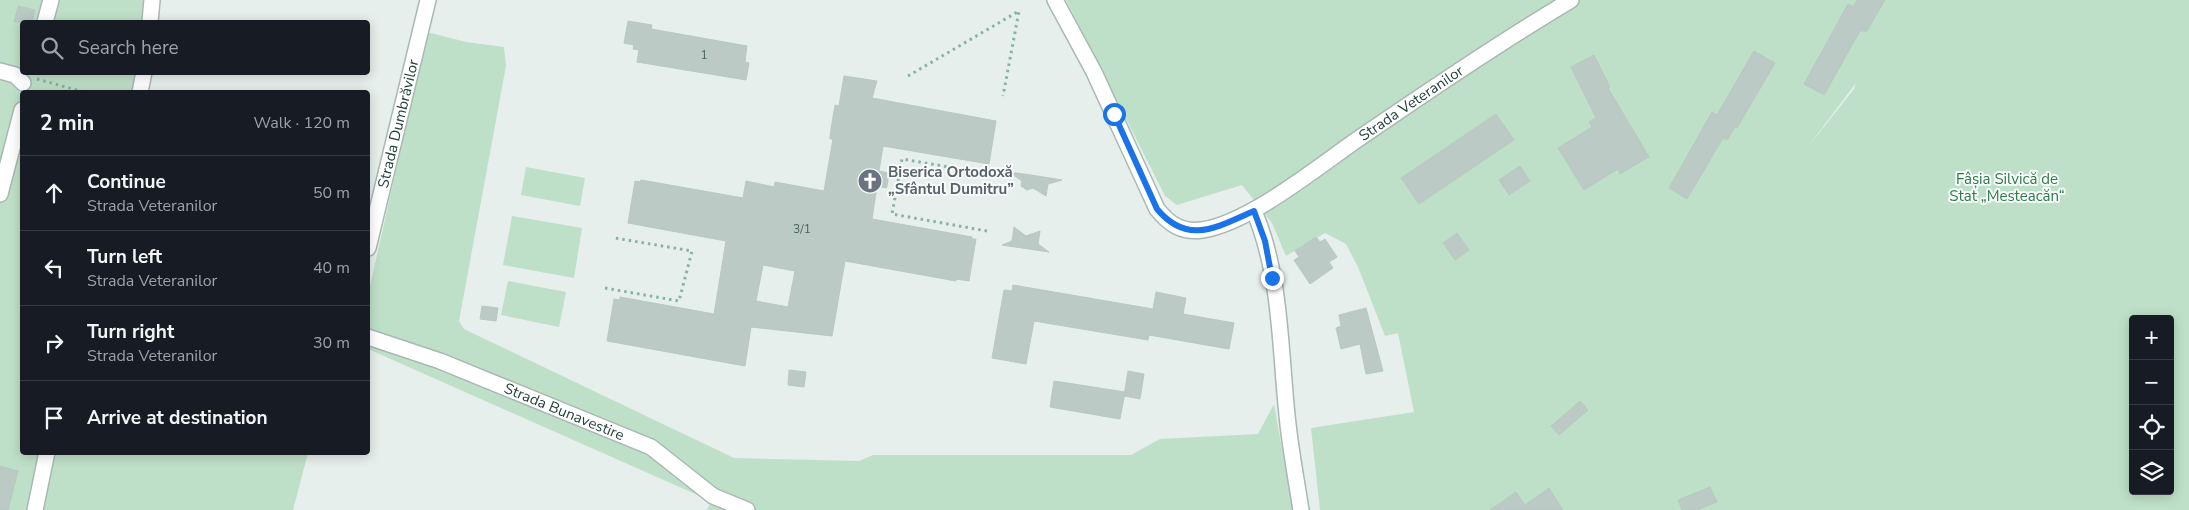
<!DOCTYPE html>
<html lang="en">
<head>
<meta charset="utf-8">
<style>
  body { margin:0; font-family:"Nunito Sans",sans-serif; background:#20242c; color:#f1f3f6 }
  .controls { position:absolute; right:15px; bottom:15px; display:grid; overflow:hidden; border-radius:5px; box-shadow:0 2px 12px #0003 }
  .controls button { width:45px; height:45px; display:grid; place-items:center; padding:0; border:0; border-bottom:1px solid #363941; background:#171b24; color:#f1f3f6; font:25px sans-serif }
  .stop { position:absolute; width:15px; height:15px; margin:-11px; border:4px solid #1a73e8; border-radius:50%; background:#fff }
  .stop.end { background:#1a73e8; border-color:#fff; box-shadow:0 1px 5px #0008 }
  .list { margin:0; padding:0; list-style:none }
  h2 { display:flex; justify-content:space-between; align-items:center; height:65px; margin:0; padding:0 20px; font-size:21px }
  h2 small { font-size:16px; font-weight:400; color:#9ea1a6 }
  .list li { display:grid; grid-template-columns:32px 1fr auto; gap:15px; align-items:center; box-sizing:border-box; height:75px; padding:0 20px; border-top:1px solid #363941 }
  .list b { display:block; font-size:19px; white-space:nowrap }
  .list p { margin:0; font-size:16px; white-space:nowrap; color:#9ea1a6 }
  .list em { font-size:16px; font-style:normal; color:#9ea1a6 }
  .icon { flex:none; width:28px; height:28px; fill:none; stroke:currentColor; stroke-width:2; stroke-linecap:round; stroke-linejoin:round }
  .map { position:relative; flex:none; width:2189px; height:510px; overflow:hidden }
  .search { position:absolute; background:#171b24; box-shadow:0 2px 12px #0003; left:20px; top:20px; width:350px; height:55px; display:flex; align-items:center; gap:12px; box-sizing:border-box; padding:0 18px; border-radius:5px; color:#9ea1a6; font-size:19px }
  .panel { position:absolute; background:#171b24; box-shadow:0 2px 12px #0003; left:20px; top:90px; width:350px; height:365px; border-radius:5px }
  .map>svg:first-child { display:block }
  .green { fill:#bfe0c8; fill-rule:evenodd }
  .building { fill:#bbcac4; stroke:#b8c9c2; fill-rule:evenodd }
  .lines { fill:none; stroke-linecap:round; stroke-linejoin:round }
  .minor-casing { stroke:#a8b8b2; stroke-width:18 }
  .path { stroke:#86b3a5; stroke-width:3; stroke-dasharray:2.5 4; stroke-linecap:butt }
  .minor { stroke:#fff; stroke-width:15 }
  .route { stroke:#1a73e8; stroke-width:6 }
  .labels { text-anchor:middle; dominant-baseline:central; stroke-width:4; stroke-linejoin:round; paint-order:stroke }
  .number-label { font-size:12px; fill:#4a645c }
  .street-label { font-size:15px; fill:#24423a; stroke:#f7fbf9 }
  .worship-label { font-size:15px; font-weight:bold; fill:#5b616d; stroke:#f7fbf9; text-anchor:start }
  .park-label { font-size:15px; fill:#2d7a4b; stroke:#f7fbf9 }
</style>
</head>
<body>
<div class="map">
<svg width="2189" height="510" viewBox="0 0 2189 510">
  <rect width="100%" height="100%" fill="#e6efeb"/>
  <g class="green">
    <path d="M0,0h146l-3,22h-121v50l115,1 -4,19h-111v360l286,1 -15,57h-293z"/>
    <path d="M1066,0h1123v510h-869l-9,-82 103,-16 -16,-79 -13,3 -27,-69 -12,-23 -21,-11 -39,23 -14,-33 -30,-38 -65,20 -12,-9zM1856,83l-2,6 -47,59zM2133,319h37v172h-37z"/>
    <path d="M427,32l39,10 38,5 2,19 -47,255 5,8 270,129 125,3 14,-6h258l29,-16 98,-5 16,-30 19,106h-586l4,-9 -343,-152v-54z"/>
    <path d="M526,167l59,11 -5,28 -59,-11z"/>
    <path d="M512,216l70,12 -8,50 -71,-13z"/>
    <path d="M508,281l58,11 -7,35 -58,-12z"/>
  </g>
  <g class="building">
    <path d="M1857,0h28l-18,31h-7l-36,64 -20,-11 44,-80 5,3z"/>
    <path d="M18,6l17,4 -3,12h-18z"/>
    <path d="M628,21l24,4 -1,4 96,17 -2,16 4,1 -3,17 -109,-18 2,-12 -6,-1 1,-4 -10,-2z"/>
    <path d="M1754,51l21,12 -38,65 -2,-1 -8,13 -4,-2 -36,61 -18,-11 43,-76 5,3z"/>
    <path d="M1594,55l16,32 -2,1 41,69 -29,17 -2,-5 -34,21 -26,-42 34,-21 -3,-5 7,-4 -25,-51z"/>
    <path d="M844,76l33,5 -5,17 124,23 -7,43 -106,-18 -4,25 10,2 -2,13 -1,2 -9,-2 -5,33 100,18v2h4l-7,42 -13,-2v2l-111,-20 -13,75 -81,-9 -6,39 -138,-25 7,-42 6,1v-3l94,17 12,-73 -98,-18 7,-42 5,1 1,-2 102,18 3,-17 28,6 1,-5 49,9 9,-52h-3l1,-10 4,-24 4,1zM763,265l32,6 -7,36 -32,-6z"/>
    <path d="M1496,114l18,26 -95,64 -18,-26z"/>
    <path d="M1520,166l10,15 -21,14 -10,-15z"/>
    <path d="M1009,172l22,3 31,5 -14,4 -2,12 -13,-8 -6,2 -6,-4 1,-5z"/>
    <path d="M1014,227l12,9 14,-5 -2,13 11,8 -47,-7 10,-4z"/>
    <path d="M1457,233l12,17 -14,10 -12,-17z"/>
    <path d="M1316,237l4,5 5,-3 12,18 -8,5 4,6 -23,16 -16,-24 5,-3 -4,-6z"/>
    <path d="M1013,285l140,24 3,-17 30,6 -3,16 51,9 -5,26 -80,-14 -1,5 -114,-19 -8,43 -34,-6 12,-68 8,1z"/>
    <path d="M482,306l16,2 -2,13 -16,-2z"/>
    <path d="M1366,308l17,63 -17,3 -6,-30 -19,5 -5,-21 5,-2 -2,-11z"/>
    <path d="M789,370l17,2 -2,15 -16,-2z"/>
    <path d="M1128,371l16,3 -4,25 -16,-3z"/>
    <path d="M1054,381l71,11 -5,27 -70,-12z"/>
    <path d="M1580,401l8,9 -29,25 -8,-9z"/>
    <path d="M0,466l18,5 -10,39h-8z"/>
    <path d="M1710,487l7,15 -20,8h-15l-4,-10z"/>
    <path d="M1549,488l14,22h-73l26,-18 9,13z"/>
  </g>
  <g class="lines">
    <defs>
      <g id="minor">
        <path id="s1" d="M1055,0l39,72 63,137c12,15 25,24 45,21 48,-7 118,-65 159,-93 69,-47 138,-94 210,-137"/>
        <path d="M45,22l6,-22"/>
        <path d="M150,22l2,-22"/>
        <path d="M0,71l15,4 8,8"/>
        <path d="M140,92l4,-20"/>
        <path d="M0,194l22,-84"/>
        <path d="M1254,211c27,63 26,137 33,204 3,32 9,63 14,95"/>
        <path id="s2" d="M368,248l60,-248"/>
        <path id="s3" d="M368,337l72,24 211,86 62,49 34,14"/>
        <path d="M35,510l12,-58"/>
      </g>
    </defs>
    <use href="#minor" class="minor-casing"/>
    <g class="path">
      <path d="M908,76l111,-65 -16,85"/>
      <path d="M37,79l47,13"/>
      <path d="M987,231l-95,-17 10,-55 94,16"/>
      <path d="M605,288l74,13 13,-50 -77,-13"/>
    </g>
    <use href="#minor" class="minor"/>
  </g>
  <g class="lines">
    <path class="route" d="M1114,114l43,95c31,37 60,18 97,2l11,30 7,37"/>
  </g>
  <defs>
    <symbol id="church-disc" viewBox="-11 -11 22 22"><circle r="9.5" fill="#6b7280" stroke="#f7fbf9"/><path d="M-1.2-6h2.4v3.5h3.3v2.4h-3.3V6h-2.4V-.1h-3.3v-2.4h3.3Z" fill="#fff"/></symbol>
  </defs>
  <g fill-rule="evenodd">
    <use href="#church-disc" x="856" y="167" width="28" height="28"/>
  </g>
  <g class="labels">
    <g class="number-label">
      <text x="704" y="55">1</text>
      <text x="802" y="229">3/1</text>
    </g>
    <g class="street-label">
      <text stroke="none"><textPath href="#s1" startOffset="531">Strada Veteranilor</textPath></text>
      <text stroke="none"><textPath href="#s2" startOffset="128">Strada Dumbrăvilor</textPath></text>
      <text stroke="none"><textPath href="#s3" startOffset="210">Strada Bunavestire</textPath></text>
    </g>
    <g class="worship-label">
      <text x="888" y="172">Biserica Ortodoxă<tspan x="888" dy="17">„Sfântul Dumitru”</tspan></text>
    </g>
    <g class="park-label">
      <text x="2007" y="179">Fâșia Silvică de<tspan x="2007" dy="17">Stat „Mesteacăn“</tspan></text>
    </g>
  </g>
</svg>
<div class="controls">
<button>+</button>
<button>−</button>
<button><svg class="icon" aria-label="locate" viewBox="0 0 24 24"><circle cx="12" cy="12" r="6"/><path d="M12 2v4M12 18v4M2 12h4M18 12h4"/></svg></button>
<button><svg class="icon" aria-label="layers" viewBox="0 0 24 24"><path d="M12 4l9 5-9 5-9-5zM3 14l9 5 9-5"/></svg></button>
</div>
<div class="stop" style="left:1114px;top:114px"></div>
<div class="stop end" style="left:1272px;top:278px"></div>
<div class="search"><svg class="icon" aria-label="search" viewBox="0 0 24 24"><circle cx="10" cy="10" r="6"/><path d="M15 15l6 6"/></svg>Search here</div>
<section class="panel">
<h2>2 min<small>Walk · 120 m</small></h2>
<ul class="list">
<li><svg class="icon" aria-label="ahead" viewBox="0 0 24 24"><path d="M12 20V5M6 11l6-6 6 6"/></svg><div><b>Continue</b><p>Strada Veteranilor</p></div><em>50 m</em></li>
<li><svg class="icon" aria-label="left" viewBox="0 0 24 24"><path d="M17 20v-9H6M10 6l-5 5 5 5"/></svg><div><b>Turn left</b><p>Strada Veteranilor</p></div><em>40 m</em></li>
<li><svg class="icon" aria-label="right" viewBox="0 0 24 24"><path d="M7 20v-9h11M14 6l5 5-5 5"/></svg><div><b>Turn right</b><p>Strada Veteranilor</p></div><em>30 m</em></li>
<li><svg class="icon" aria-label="arrive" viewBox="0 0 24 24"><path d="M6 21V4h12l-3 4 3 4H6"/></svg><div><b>Arrive at destination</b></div></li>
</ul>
</section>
</div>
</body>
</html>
